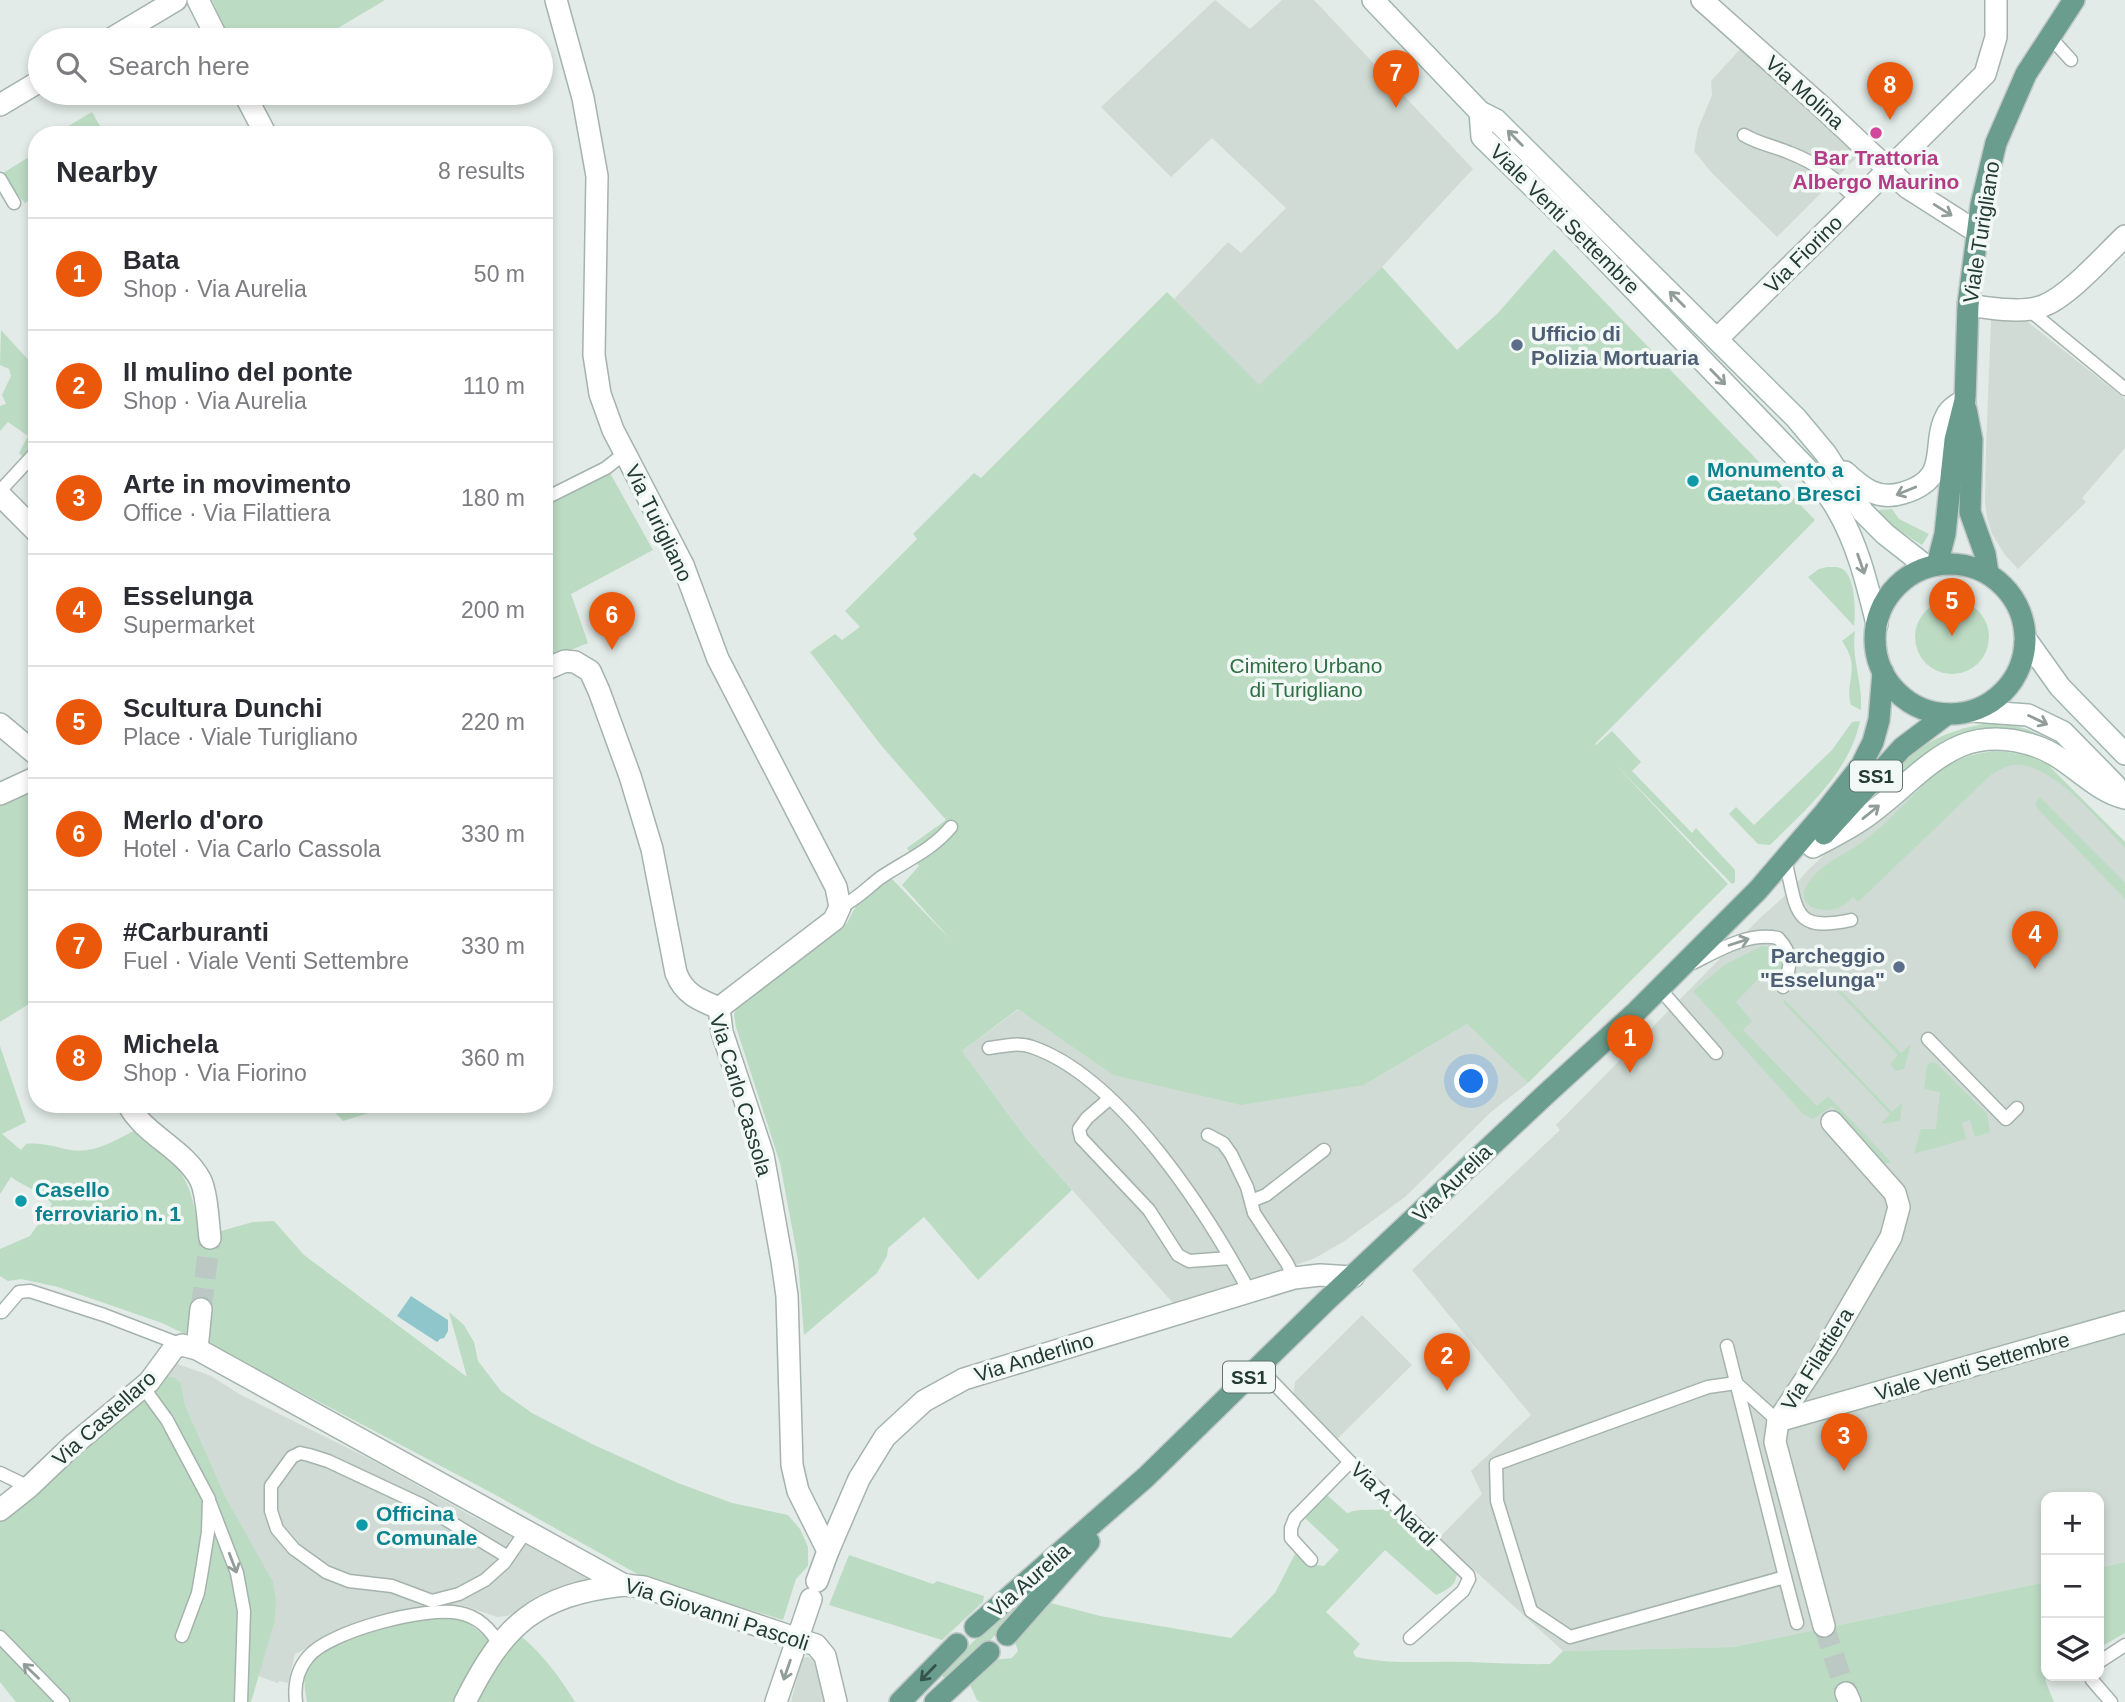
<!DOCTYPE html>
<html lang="en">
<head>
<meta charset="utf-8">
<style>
  body { margin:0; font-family:Arial,sans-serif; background:#f2f2f3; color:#2b2b33 }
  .controls { position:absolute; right:21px; bottom:21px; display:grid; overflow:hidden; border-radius:14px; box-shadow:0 4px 10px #0003 }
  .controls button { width:63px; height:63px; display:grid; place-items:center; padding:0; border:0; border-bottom:2px solid #e1e1e2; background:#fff; color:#2b2b33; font:35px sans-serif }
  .you { position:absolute; left:1472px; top:1082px; width:24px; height:24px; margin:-18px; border:5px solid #fff; border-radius:50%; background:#1a73e8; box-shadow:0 0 0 10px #1a73e833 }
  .badge { display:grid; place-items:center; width:46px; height:46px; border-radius:50%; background:#ea580c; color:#fff; font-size:23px; font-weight:700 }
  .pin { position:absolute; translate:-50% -58px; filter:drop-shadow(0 2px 4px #0008) }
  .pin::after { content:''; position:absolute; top:37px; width:24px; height:21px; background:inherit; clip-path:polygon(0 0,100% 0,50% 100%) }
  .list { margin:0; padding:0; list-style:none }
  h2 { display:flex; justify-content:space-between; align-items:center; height:91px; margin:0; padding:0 28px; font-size:30px }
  h2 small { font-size:23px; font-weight:400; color:#7c7c81 }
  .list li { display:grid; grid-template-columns:46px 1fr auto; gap:21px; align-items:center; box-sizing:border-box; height:112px; padding:0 28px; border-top:2px solid #e1e1e2 }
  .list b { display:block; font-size:26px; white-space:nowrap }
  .list p { margin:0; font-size:23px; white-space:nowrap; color:#7c7c81 }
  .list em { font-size:23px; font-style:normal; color:#7c7c81 }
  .icon { flex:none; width:38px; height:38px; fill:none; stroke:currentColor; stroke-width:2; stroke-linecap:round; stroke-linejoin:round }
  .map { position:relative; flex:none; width:2125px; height:1702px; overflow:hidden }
  .search { position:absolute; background:#fff; box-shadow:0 4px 10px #0003; left:28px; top:28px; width:525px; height:77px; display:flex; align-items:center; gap:18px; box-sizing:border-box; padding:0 24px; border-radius:38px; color:#7c7c81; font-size:26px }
  .panel { position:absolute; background:#fff; box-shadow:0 4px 10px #0003; left:28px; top:126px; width:525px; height:987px; border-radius:28px }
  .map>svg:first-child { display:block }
  .built { fill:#d0dbd5 }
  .green { fill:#bcdbc3 }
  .water { fill:#8ec6cc }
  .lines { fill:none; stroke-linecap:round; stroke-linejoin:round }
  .street-tunnel { stroke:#bcc8c3; stroke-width:21; stroke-dasharray:21 10; stroke-linecap:butt }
  .lane-casing { stroke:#a5b3ad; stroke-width:15 }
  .street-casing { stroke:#a5b3ad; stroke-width:24 }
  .secondary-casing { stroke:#a1b6ae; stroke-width:24 }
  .primary-casing { stroke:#c1c8c6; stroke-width:24 }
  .lane { stroke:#fff; stroke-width:12 }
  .street { stroke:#fff; stroke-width:21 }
  .secondary { stroke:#fff; stroke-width:21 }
  .primary { stroke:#6a9d8d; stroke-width:21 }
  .oneway { stroke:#919d99 }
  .oneway2 { stroke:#35544a }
  .hotel-dot { fill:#d1479c; stroke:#f2f8f5; stroke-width:2.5 }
  .service-dot { fill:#5c6f8a; stroke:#f2f8f5; stroke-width:2.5 }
  .culture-dot { fill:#0f9aa8; stroke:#f2f8f5; stroke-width:2.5 }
  .labels { text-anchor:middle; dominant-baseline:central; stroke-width:7; stroke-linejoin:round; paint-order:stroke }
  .shield { fill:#f2f8f5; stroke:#61746d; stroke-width:2 }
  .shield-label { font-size:19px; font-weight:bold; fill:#233b33 }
  .street-label { font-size:21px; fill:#233b33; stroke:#f2f8f5 }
  .hotel-label { font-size:21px; font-weight:bold; fill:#b23c85; stroke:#f2f8f5 }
  .service-label { font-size:21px; font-weight:bold; fill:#4e5e75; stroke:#f2f8f5; text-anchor:start }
  .culture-label { font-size:21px; font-weight:bold; fill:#0d838f; stroke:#f2f8f5; text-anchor:start }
  .park-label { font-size:21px; fill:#306f45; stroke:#f2f8f5 }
</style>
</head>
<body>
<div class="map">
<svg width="2125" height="1702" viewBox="0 0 2125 1702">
  <rect width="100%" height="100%" fill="#e2ebe7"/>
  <g class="built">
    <path d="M1215,0l35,29 32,-29h32l159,169 -91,98 -123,119 -85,-87 54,-57 13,11 45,-45 -74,-70 -41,39 -70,-70z"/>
    <path d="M1744,45l117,108 -84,84 -66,-65 -17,-21 4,-22 14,-34 -1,-14z"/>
    <path d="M2024,319l101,80v49l-43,50 4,4 -68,67 -13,-14 -13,-21 -5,-17 -2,-15 1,-53 5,-129z"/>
    <path d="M2007,754l41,11 77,77v720l-26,6v-71h-53v85l-313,65 -170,4 -124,-113 43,-44 -11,-23 60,-56 -119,-145 148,-140 -4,-5 204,-207 28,-25 21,-24 24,-22 133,-89z"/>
    <path d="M1019,1009l94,66 251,10 103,-61 61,59 -37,29 -86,85 -62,45 -28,16 -30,11 -112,34 -148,-166 -63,-86z"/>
    <path d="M1362,1315l50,50 -76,75 -43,-43 2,-15z"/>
    <path d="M175,1363l36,13 28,18 135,67 96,54 122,63 -85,38 -10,1 -32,-11 -26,-2 -36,11 -52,11 -56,28 -7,29 -9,-2 -1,2 -20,-7 16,-52 -1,-41 -48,-87 -40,-91 -4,-22 -17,-7z"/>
    <path d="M808,1657l5,2 13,43h-35l11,-44z"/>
  </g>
  <g class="green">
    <path d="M212,0h173l-67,40h-88z"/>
    <path d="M92,112l13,23h-50v-1z"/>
    <path d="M37,152v44l-12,7 -14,-15 -8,-15z"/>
    <path d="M1554,249l261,271 -220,224 1,1 16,-14 29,31 -9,9 60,62 4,-5 39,42v12l-3,2 -119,-122 115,122 -200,199 -61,-59 -103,61 -123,20 -128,-30 -95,-66 -56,42 63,86 47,53 -94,90 -54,-63 -36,31 -1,8 -10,17 -73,62 -6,-75 -18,-97 -44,-136 -2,-13 5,-12 58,-39 50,-40 10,-19 34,-26 60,62 -49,-55 17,-19 -12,-18 39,-28 -66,-76 -70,-92 25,-18 7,6 18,-13 -15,-16 72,-72 -4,-5 61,-61 7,5 186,-186 92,93 123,-118 75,83 41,-37z"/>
    <path d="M1,330l32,35 4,-2v83l-14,11 -4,-4 9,-17 -20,-14 -8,9v-25l6,-2 -4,-9 9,-19 -2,-7 -9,-4z"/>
    <path d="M610,473l43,77 -82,44 17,49 -44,18v-154z"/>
    <path d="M1892,509l7,10 30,15 -7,11 -33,-21 -11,-14z"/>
    <path d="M1827,567c6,0 12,-1 17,3 11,9 12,42 10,56l-46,-49 11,-8z"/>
    <circle cx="1952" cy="637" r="37"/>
    <path d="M1855,631c-4,27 8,52 6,79l-10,-5c-7,-25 11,-36 -9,-64z"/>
    <path d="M1860,721c-11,52 -54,88 -90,124l-12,-1 -29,-30 7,-7 18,18 78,-75 20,-28z"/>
    <path d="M1983,724c24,-1 43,2 64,15l-49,-8 -115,62 -4,-3c32,-39 53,-56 104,-66z"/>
    <path d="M1994,751c20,1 36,4 54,14l77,77v6c-25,-25 -74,-88 -113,-83 -6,1 -14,6 -20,9l-134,128 -5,-5c-3,3 -8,8 -13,10 -18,9 -48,-2 -31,-25 12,-18 34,-27 52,-39 29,-21 53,-50 79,-75 18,-10 34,-14 54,-17z"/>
    <path d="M29,787l8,13v199l-37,23v-222z"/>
    <path d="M2040,797l85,86v16l-89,-92v-5z"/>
    <path d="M1762,946l10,1 6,9 4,-1c5,12 -2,21 -10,30l-10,-10 -26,27 16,19 -9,9 74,76 11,-10 63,66 -11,3 -48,-59 -19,13 -10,-5 -110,-123 33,-27z"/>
    <path d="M1820,969l81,84 10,-9 -7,25 -8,2 -6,-7 8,-9 -80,-84z"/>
    <path d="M1785,1000l107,112 10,-9 -2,18 -19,3 9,-10 -107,-112z"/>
    <path d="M0,1046l26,76 -24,12 19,16 5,-6c16,-2 29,3 44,6 24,4 46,-10 67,-21 45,35 57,54 62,111l17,1 5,-10 32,-9 21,-1 30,34 163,122 -18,-65 15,13 10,17 4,19 23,30 31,22 60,31 86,39 54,20 56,12 12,14 8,18v19l-12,13 -13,41 -142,-44 -149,-83 -239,-126 -91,-44 -104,-36 -37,-8 -13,2 -8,-5v-27l30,-13 22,-32c-10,-13 -28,-17 -41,-27l-11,17z"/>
    <path d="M1932,1062l4,1 51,51 3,18 -15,5 -5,-17 -8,3 4,16 -52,15 7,-25h15l4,-37 -16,-3 3,-24z"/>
    <path d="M327,1104h55l2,4 -41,13z"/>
    <path d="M164,1376l11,2 6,5 4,22 40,91 48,86 3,21 -2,21 -23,78h-235l-16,-20v-178z"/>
    <path d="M1327,1495l20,18c13,-5 26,-2 40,-4l70,64c-1,13 -10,17 -21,22l-51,-45 -59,62 34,32 -7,8 3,5c28,6 52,5 81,5 37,-1 75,3 113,2l13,-13 170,-4 313,-65 2,94 -3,4 9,22h-1073l-4,-2 -8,-17 25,-23 18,-2 6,-7 -3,-9 22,-29 14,-10 49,13 131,22 44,-45 20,-39 16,10 13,2 15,-16 -34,-32 -1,-4z"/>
    <path d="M849,1555l84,29 4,-3 47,15 -1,6 -41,38 -113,-35z"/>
    <path d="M2125,1562v71l-26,15v-80z"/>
    <path d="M1013,1603l5,1v6l-35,38 -33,30 -7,-1v-6z"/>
    <path d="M454,1618l14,5 23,18 -36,61h-148c-2,-13 -5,-25 1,-37 12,-23 83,-41 109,-45 12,-2 25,-1 37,-2z"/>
    <path d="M521,1636c23,20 38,40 54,66h-101l26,-48z"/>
  </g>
  <path class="water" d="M411,1296l37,24v11l-4,7 -4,1 -3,3 -40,-26z"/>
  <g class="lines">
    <g class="street-tunnel">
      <path d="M201,1309l9,-71"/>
      <path d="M1824,1626l22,67"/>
    </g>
    <defs>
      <g id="lane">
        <path d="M2050,37l21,23"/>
        <path d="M1744,135c15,9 30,11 46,18 27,10 47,27 67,47"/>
        <path d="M0,179l14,24"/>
        <path d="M2028,309l97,80"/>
        <path d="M0,491l37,-40"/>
        <path d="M544,499l62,-31 19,-15"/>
        <path d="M1787,868c10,46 9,64 64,52"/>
        <path d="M840,907c15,-6 27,-19 40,-29 25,-17 52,-28 71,-51"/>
        <path d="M1693,963c26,-13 55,-31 85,-25 16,17 13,28 5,49"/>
        <path d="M1659,988l57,65"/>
        <path d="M1928,1039l78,80 11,-11"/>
        <path d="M989,1048c14,-2 29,-6 43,-1 88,30 174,164 217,244"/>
        <path d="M1109,1099l-22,19 -8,11 2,9 68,72 29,45 11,6 41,-3"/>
        <path d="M1208,1135l15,8 8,11 16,33 7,26 33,50 7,15"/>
        <path d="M1251,1201l15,-6 58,-45"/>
        <path d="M2,1312l17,-20 11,-1 74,24 78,30"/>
        <path d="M1727,1346l58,231"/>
        <path d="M1259,1368l91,94 118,113 1,4 -6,12 -53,47"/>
        <path d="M143,1387l24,33 42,79 -1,33 -6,38 -4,23 -16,43"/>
        <path d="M1778,1421l-42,-38 -28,4 -212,77 1,37 34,110 39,26 215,-60 12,46"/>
        <path d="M0,1473l29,14"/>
        <path d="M210,1503l27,70 7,38 -3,91"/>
        <path d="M508,1557l-86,-52 -94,-44 -19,-6 -9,-2 -8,4 -21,29v25l6,18 17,20 32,23 23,9 43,5 40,15 27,-7 26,-14 19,-17 22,-32"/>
        <path d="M1311,1560l-20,-22v-10l4,-10 55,-56"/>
        <path d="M0,1637l63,65"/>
        <path d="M2099,1662l26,-17"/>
        <path d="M2093,1676l-1,4 19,22"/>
        <path d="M296,1702c-2,-16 1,-32 12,-45 21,-26 118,-51 151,-44 18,3 32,16 40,32"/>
      </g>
      <g id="street">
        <path d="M198,0l20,40"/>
        <path d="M556,0l27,98 14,78 -3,179 6,39 13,36 70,135 35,94 118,228 4,20 -6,13 -115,88"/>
        <path d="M1702,0l120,107 86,81 69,44"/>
        <path d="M109,40l67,-40"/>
        <path d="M244,93l22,42"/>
        <path d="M0,105l40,-24"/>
        <path d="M1968,305c22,3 54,9 75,1 26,-10 61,-50 82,-70"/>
        <path d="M1717,339l268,-265 11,-37v-37"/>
        <path d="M0,495l37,37"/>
        <path d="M544,670l21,-9 10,1 15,9 9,20 31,85 22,73 24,124c8,21 23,27 43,35l3,24 41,123 19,106 5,35 5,169 6,26 30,60"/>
        <path d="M0,724l37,31"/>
        <path d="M0,794l37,-17"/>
        <path d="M128,1104c16,31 55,44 72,75 7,13 8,43 10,59"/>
        <path d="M197,1349l4,-40"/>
        <path d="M1778,1421l347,-99"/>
        <path d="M0,1510l29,-23 44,-42 76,-63 25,-34 8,-3 15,4 427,236 20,2 172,58 9,11 11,46"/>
        <path d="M817,1581l11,-30 31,-72 26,-42 39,-36 40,-22 330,-101 26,-3 33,2"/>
        <path d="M1824,1626l-49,-184 3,-21 49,-74 64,-110 8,-30 -4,-14 -63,-71"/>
        <path d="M1846,1693l4,9"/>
        <path d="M465,1702c39,-78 71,-107 159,-117"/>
        <path d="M776,1702l35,-103"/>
      </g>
      <g id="secondary">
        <path d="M1373,0l107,112 16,8 300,298 30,36 37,58 22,22 42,33"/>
        <path d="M1480,112l2,25 87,85 242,251c9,12 19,23 26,36 21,36 30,75 40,115"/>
        <path d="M1845,472c17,16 33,29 58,21 51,-15 26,-49 45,-80 4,-6 10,-9 17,-13"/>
        <path d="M2025,638l35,49 65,67"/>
        <path d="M1972,711l56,4 35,17 52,53"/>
        <path d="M1813,847c17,-9 35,-18 51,-29 59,-41 90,-101 174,-71 33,12 54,43 87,51"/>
      </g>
      <g id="primary">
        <path d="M1966,409l6,31 -2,72 15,42 3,19"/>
        <circle cx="1950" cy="639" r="75"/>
        <path d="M1937,565l8,-31 10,-94 10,-40 3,-95 13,-100 15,-62 30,-69 48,-74"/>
        <path d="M1824,834l78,-86 45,-34"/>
        <path d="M975,1627l171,-150 181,-177 218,-205 91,-83 122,-122 67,-78 36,-46 12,-24 6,-22 4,-48"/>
        <path d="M1007,1635l82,-93"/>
        <path d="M900,1702l57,-58"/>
        <path d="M935,1702l54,-50"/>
      </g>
    </defs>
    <use href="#lane" class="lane-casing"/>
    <use href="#street" class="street-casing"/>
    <use href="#secondary" class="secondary-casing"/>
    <use href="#primary" class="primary-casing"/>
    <use href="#lane" class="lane"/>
    <use href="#street" class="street"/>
    <use href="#secondary" class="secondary"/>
    <use href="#primary" class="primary"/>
  </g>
  <defs><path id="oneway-shaft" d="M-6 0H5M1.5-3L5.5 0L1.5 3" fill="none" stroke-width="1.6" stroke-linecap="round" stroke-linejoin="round" transform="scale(1.75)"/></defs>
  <g class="oneway">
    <use href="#oneway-shaft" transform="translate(1515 138) rotate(-135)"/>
    <use href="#oneway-shaft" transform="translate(1943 210) rotate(32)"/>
    <use href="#oneway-shaft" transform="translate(1677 299) rotate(-135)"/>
    <use href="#oneway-shaft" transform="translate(1718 377) rotate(46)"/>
    <use href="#oneway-shaft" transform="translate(1906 491) rotate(158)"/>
    <use href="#oneway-shaft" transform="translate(1861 564) rotate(71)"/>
    <use href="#oneway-shaft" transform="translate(2038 720) rotate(26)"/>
    <use href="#oneway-shaft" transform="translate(1871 812) rotate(-39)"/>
    <use href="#oneway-shaft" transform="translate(1739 942) rotate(-18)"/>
    <use href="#oneway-shaft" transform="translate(233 1563) rotate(69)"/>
    <use href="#oneway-shaft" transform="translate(787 1670) rotate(109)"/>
    <use href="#oneway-shaft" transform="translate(31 1671) rotate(-136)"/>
  </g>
  <use class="oneway2" href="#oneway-shaft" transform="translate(928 1673) rotate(134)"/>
  <circle class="hotel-dot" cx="1876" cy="133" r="7"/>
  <g class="service-dot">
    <circle cx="1517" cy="345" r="7"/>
    <circle cx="1899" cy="967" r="7"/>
  </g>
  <g class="culture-dot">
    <circle cx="1693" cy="481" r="7"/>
    <circle cx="21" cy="1201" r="7"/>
    <circle cx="362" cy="1525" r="7"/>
  </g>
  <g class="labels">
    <g class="shield">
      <rect x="1850" y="760.5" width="52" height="31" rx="5"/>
      <rect x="1223" y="1361.5" width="52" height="31" rx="5"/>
    </g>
    <g class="shield-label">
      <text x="1876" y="776">SS1</text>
      <text x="1249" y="1377">SS1</text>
    </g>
    <g class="street-label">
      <text transform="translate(1805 92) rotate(42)">Via Molina</text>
      <text transform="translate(1565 219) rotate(45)">Viale Venti Settembre</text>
      <text transform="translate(1981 232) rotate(-81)">Viale Turigliano</text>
      <text transform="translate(1803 254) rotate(-45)">Via Fiorino</text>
      <text transform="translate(659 523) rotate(64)">Via Turigliano</text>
      <text transform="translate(741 1095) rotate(73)">Via Carlo Cassola</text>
      <text transform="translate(1452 1183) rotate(-44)">Via Aurelia</text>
      <text transform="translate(1034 1357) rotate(-17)">Via Anderlino</text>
      <text transform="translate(1817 1359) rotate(-58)">Via Filattiera</text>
      <text transform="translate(1972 1366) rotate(-16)">Viale Venti Settembre</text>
      <text transform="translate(104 1418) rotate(-42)">Via Castellaro</text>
      <text transform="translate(1394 1504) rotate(44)">Via A. Nardi</text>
      <text transform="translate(1029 1580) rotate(-41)">Via Aurelia</text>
      <text transform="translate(717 1614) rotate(18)">Via Giovanni Pascoli</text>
    </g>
    <g class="hotel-label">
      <text x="1876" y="157">Bar Trattoria<tspan x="1876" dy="24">Albergo Maurino</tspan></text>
    </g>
    <g class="service-label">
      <text x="1531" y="333">Ufficio di<tspan x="1531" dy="24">Polizia Mortuaria</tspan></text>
      <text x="1885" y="955" text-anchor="end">Parcheggio<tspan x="1885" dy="24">"Esselunga"</tspan></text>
    </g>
    <g class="culture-label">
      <text x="1707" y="469">Monumento a<tspan x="1707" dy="24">Gaetano Bresci</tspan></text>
      <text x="35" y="1189">Casello<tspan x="35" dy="24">ferroviario n. 1</tspan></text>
      <text x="376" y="1513">Officina<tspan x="376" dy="24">Comunale</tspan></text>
    </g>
    <g class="park-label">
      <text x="1306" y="665">Cimitero Urbano<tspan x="1306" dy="24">di Turigliano</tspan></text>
    </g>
  </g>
</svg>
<div class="controls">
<button>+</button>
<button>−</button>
<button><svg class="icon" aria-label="layers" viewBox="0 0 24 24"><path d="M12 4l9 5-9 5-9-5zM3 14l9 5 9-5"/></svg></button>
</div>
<div class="you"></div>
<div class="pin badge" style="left:1630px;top:1073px">1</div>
<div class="pin badge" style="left:1447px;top:1391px">2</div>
<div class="pin badge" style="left:1844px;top:1471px">3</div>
<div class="pin badge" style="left:2035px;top:969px">4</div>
<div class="pin badge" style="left:1952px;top:636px">5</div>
<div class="pin badge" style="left:612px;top:650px">6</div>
<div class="pin badge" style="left:1396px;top:108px">7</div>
<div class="pin badge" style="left:1890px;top:120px">8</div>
<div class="search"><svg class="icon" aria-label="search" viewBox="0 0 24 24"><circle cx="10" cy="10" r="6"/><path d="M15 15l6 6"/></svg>Search here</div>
<section class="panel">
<h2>Nearby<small>8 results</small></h2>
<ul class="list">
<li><span class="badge">1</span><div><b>Bata</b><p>Shop · Via Aurelia</p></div><em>50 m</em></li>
<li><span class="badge">2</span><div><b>Il mulino del ponte</b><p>Shop · Via Aurelia</p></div><em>110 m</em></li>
<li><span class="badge">3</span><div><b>Arte in movimento</b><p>Office · Via Filattiera</p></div><em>180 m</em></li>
<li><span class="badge">4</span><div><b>Esselunga</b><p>Supermarket</p></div><em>200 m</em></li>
<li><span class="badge">5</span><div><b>Scultura Dunchi</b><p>Place · Viale Turigliano</p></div><em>220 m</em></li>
<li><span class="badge">6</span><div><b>Merlo d'oro</b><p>Hotel · Via Carlo Cassola</p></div><em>330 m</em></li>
<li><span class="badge">7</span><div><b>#Carburanti</b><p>Fuel · Viale Venti Settembre</p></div><em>330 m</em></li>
<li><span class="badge">8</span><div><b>Michela</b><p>Shop · Via Fiorino</p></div><em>360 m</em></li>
</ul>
</section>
</div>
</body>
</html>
